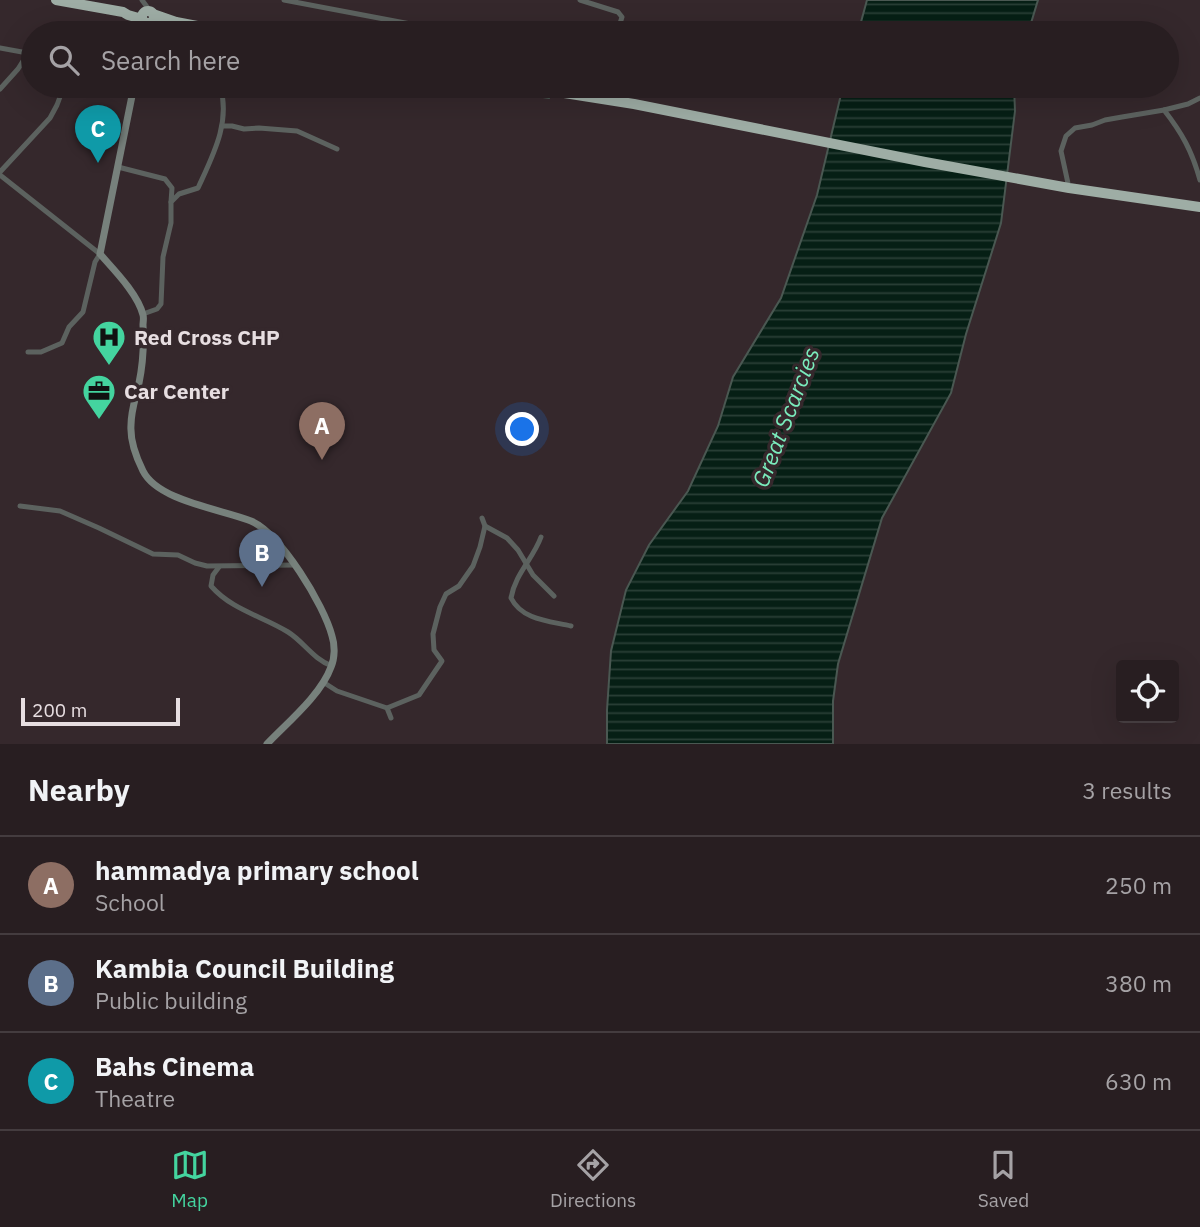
<!DOCTYPE html>
<html lang="en">
<head>
<meta charset="utf-8">
<style>
  body { margin:0; font-family:"IBM Plex Sans",sans-serif; background:#342b2e; color:#f1f3f6 }
  .controls { position:absolute; right:21px; bottom:21px; display:grid; overflow:hidden; border-radius:7px; box-shadow:0 7px 28px #0002 }
  .controls button { width:63px; height:63px; display:grid; place-items:center; padding:0; border:0; border-bottom:2px solid #443c3f; background:#281e21; color:#f1f3f6; font:35px sans-serif }
  .scale { position:absolute; left:21px; bottom:18px; width:159px; box-sizing:border-box; padding-left:7px; border:4px solid #e7dee1; border-top:0; font-size:19px; line-height:24px; white-space:nowrap; color:#e7dee1; -webkit-text-stroke:5px #35282c; paint-order:stroke }
  .you { position:absolute; left:523px; top:430px; width:24px; height:24px; margin:-18px; border:5px solid #fff; border-radius:50%; background:#1a73e8; box-shadow:0 0 0 10px #1a73e833 }
  .badge { display:grid; place-items:center; width:46px; height:46px; border-radius:50%; background:#44d49f; color:#fff; font-size:23px; font-weight:700 }
  .pin { position:absolute; translate:-50% -58px; filter:drop-shadow(0 2px 4px #0008) }
  .pin::after { content:''; position:absolute; top:37px; width:24px; height:21px; background:inherit; clip-path:polygon(0 0,100% 0,50% 100%) }
  .list { margin:0; padding:0; list-style:none }
  h2 { display:flex; justify-content:space-between; align-items:center; height:91px; margin:0; padding:0 28px; font-size:30px }
  h2 small { font-size:23px; font-weight:400; color:#a5a2a5 }
  .list li { display:grid; grid-template-columns:46px 1fr auto; gap:21px; align-items:center; box-sizing:border-box; height:98px; padding:0 28px; border-top:2px solid #443c3f }
  .list b { display:block; font-size:26px; white-space:nowrap }
  .list p { margin:0; font-size:23px; white-space:nowrap; color:#a5a2a5 }
  .list em { font-size:23px; font-style:normal; color:#a5a2a5 }
  .icon { flex:none; width:38px; height:38px; fill:none; stroke:currentColor; stroke-width:2; stroke-linecap:round; stroke-linejoin:round }
  .map { position:relative; flex:none; width:1200px; height:744px; overflow:hidden }
  .search { position:absolute; background:#281e21; box-shadow:0 7px 28px #0002; left:21px; right:21px; top:21px; height:77px; display:flex; align-items:center; gap:18px; box-sizing:border-box; padding:0 24px; border-radius:38px; color:#a5a2a5; font-size:26px }
  .sheet { height:385px; background:#281e21 }
  nav { display:flex; justify-content:space-around; align-items:center; box-sizing:border-box; height:98px; border-top:2px solid #443c3f; background:#281e21; font-size:19px; color:#a5a2a5 }
  nav a { display:grid; justify-items:center; gap:4px }
  nav .on { color:#44d49f }
  .map>svg:first-child { display:block }
  .water { fill:url(#water-rules); stroke:#4a5852; stroke-width:2 }
  .lines { fill:none; stroke-linecap:round; stroke-linejoin:round }
  .stream { stroke:#4a5852; stroke-width:2 }
  .street { stroke:#5c625f; stroke-width:5 }
  .secondary { stroke:#77817c; stroke-width:7 }
  .highway { stroke:#9eada5; stroke-width:10 }
  .labels { text-anchor:middle; dominant-baseline:central; stroke-width:7; stroke-linejoin:round; paint-order:stroke }
  .poi-label { font-size:21px; font-weight:bold; fill:#e7dee1; stroke:#35282c; text-anchor:start }
  .water-label { font-size:23px; font-style:italic; fill:#7aebbc; stroke:#35282c }
</style>
</head>
<body>
<div class="map">
<svg width="1200" height="744" viewBox="0 0 1200 744">
  <defs>
    <pattern id="water-rules" width="6" height="5" patternUnits="userSpaceOnUse" patternTransform="scale(1.75)"><rect width="6" height="5" fill="#061f15"/><path d="M0 2.5h6" fill="none" stroke="#2a3f37"/></pattern>
  </defs>
  <rect width="100%" height="100%" fill="#35282c"/>
  <g class="water">
    <path d="M867,0h171l-10,33h-170z"/>
    <path d="M843,86h171l1,25 -14,112 -35,111 -15,59 -69,125 -44,146 -5,37v43h-226v-34l4,-59 15,-61 23,-45 39,-54 30,-65 15,-49 48,-79 36,-103z"/>
  </g>
  <g class="lines">
    <g class="stream">
      <path d="M151,33l6,-3 23,3"/>
      <path d="M476,86l73,12"/>
    </g>
    <g class="street">
      <path d="M142,0l8,11"/>
      <path d="M284,0l137,26 48,7"/>
      <path d="M580,0l38,12 4,5 -5,16"/>
      <path d="M0,48l33,6"/>
      <path d="M262,86l18,3 16,6 34,-8"/>
      <path d="M0,89l18,-20 10,-16"/>
      <path d="M597,98l3,-12"/>
      <path d="M1164,110c18,23 28,41 36,70"/>
      <path d="M222,126h10l12,3 15,-1 38,3 40,18"/>
      <path d="M118,167l47,12 7,9 -1,14"/>
      <path d="M0,172l50,-54 7,-13 7,-19"/>
      <path d="M0,175l100,79 -5,8 -12,50 -14,15 -7,16 -21,9h-13"/>
      <path d="M1069,188l-8,-37 5,-15 9,-8 17,-3 13,-5 17,-3 42,-7 24,-6 12,-6"/>
      <path d="M143,314l14,-5 4,-5 2,-47 8,-34v-21l8,-8 19,-6c15,-33 33,-66 22,-102"/>
      <path d="M20,506l40,5 39,17 54,26 25,1 17,8 12,3 88,-1"/>
      <path d="M482,518l3,8 22,12 11,12 15,25 21,21"/>
      <path d="M541,537c-8,22 -26,37 -30,61 11,22 38,23 60,28"/>
      <path d="M219,567l-6,8 -2,11c21,24 51,30 77,46 16,10 25,27 44,34"/>
      <path d="M323,682l14,9 50,17 32,-13 23,-34 -8,-11 -1,-16 7,-27 6,-13 13,-8 14,-20 7,-19 5,-21"/>
      <path d="M387,708l4,10"/>
    </g>
    <g class="secondary">
      <path d="M143,33l1,-11"/>
      <path d="M148,33l2,-10"/>
      <path d="M134,86l-34,168c14,16 38,40 43,61 1,3 0,7 0,10 1,19 0,39 -4,58 -3,14 -8,27 -8,42 -1,15 5,32 12,46 15,30 78,38 108,50 30,13 73,84 81,115 3,9 3,22 -1,31 -10,28 -44,56 -64,77"/>
    </g>
    <g class="highway">
      <path d="M56,0l67,12 5,3 14,4"/>
      <circle cx="148" cy="17" r="6"/>
      <path d="M153,14l23,8 58,11"/>
      <path d="M520,86l114,18 291,58 144,26 131,19"/>
    </g>
  </g>
  <defs>
    <symbol id="hospital-pin" viewBox="-11 -11 22 30"><path d="M0 17L-7.5 6A9.5 9.5 0 1 1 7.5 6Z" fill="#44d49f" stroke="#35282c"/><path d="M-5-5h3v3.5h4V-5h3V5h-3V1.5h-4V5h-3Z" fill="#111"/></symbol>
    <symbol id="office-pin" viewBox="-11 -11 22 30"><path d="M0 17L-7.5 6A9.5 9.5 0 1 1 7.5 6Z" fill="#44d49f" stroke="#35282c"/><path d="M-6-3h4V-5.5h4V-3h4V5H-6ZM-1-4.5V-3h2v-1.5ZM-6 0V1H6V0Z" fill="#111"/></symbol>
  </defs>
  <g fill-rule="evenodd">
    <use href="#hospital-pin" x="90" y="318" width="38" height="52"/>
    <use href="#office-pin" x="80" y="372" width="38" height="52"/>
  </g>
  <g class="labels">
    <g class="poi-label">
      <text x="134" y="337">Red Cross CHP</text>
      <text x="124" y="391">Car Center</text>
    </g>
    <g class="water-label">
      <text transform="translate(785 417) rotate(-69)">Great Scarcies</text>
    </g>
  </g>
</svg>
<div class="controls">
<button><svg class="icon" aria-label="locate" viewBox="0 0 24 24"><circle cx="12" cy="12" r="6"/><path d="M12 2v4M12 18v4M2 12h4M18 12h4"/></svg></button>
</div>
<div class="scale">200 m</div>
<div class="you"></div>
<div class="pin badge" style="left:322px;top:460px;background:#8d6e63">A</div>
<div class="pin badge" style="left:262px;top:587px;background:#5c6f8a">B</div>
<div class="pin badge" style="left:98px;top:163px;background:#0f9aa8">C</div>
<div class="search"><svg class="icon" aria-label="search" viewBox="0 0 24 24"><circle cx="10" cy="10" r="6"/><path d="M15 15l6 6"/></svg>Search here</div>
</div>
<section class="sheet">
<h2>Nearby<small>3 results</small></h2>
<ul class="list">
<li><span class="badge" style="background:#8d6e63">A</span><div><b>hammadya primary school</b><p>School</p></div><em>250 m</em></li>
<li><span class="badge" style="background:#5c6f8a">B</span><div><b>Kambia Council Building</b><p>Public building</p></div><em>380 m</em></li>
<li><span class="badge" style="background:#0f9aa8">C</span><div><b>Bahs Cinema</b><p>Theatre</p></div><em>630 m</em></li>
</ul>
</section>
<nav>
<a class="on"><svg class="icon" aria-label="map" viewBox="0 0 24 24"><path d="M3 6l6-2 6 2 6-2v14l-6 2-6-2-6 2zM9 4v14M15 6v14"/></svg>Map</a>
<a><svg class="icon" aria-label="directions" viewBox="0 0 24 24"><path d="M12 3l9 9-9 9-9-9zM9 14v-3h6M13 9l2 2-2 2"/></svg>Directions</a>
<a><svg class="icon" aria-label="saved" viewBox="0 0 24 24"><path d="M7 4h10v16l-5-4-5 4z"/></svg>Saved</a>
</nav>
</body>
</html>
